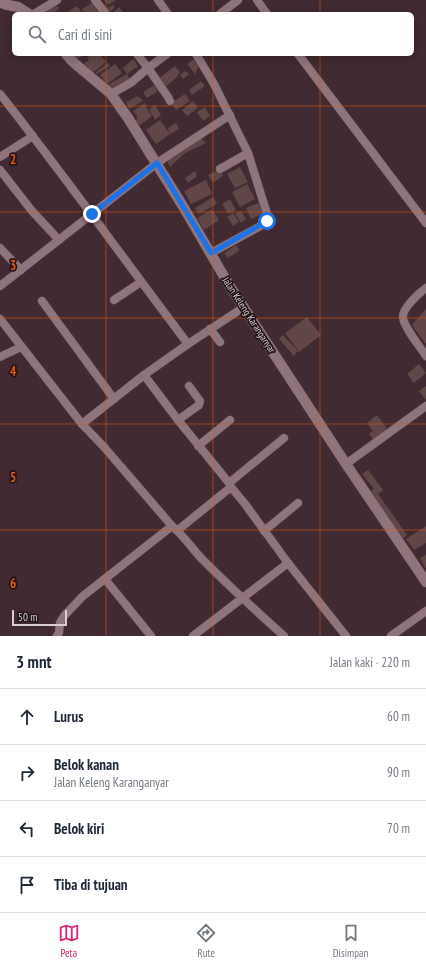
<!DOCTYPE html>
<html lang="id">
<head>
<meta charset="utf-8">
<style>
  body { margin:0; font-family:"PT Sans Narrow",sans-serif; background:#f6f6f7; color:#1f2937 }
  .scale { position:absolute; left:12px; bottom:10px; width:55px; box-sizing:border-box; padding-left:4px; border:2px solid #dccdd1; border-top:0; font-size:11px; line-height:14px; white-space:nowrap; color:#dccdd1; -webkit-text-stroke:3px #211619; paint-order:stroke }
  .stop { position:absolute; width:12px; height:12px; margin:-9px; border:3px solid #1a73e8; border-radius:50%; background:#fff }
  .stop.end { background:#1a73e8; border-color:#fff; box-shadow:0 1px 4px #0008 }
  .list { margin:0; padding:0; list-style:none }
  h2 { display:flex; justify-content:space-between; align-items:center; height:52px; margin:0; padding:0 16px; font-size:17px }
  h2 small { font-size:13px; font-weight:400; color:#747a83 }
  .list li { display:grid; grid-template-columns:26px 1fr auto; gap:12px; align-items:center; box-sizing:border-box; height:56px; padding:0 16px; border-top:1px solid #e0e1e3 }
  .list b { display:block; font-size:15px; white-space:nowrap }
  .list p { margin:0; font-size:13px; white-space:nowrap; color:#747a83 }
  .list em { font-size:13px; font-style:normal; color:#747a83 }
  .icon { flex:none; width:22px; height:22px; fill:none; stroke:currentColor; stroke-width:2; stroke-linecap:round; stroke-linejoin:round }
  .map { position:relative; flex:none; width:426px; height:636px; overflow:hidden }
  .search { position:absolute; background:#fff; box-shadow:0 2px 10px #0003; left:12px; right:12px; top:12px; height:44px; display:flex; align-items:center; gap:10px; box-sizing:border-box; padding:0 14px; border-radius:6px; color:#747a83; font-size:15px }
  .sheet { height:276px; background:#fff }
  nav { display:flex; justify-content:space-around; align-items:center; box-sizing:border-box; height:56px; border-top:1px solid #e0e1e3; background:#fff; font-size:11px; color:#747a83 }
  nav a { display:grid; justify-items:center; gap:2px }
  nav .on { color:#db2777 }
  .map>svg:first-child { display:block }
  .building { fill:#604647 }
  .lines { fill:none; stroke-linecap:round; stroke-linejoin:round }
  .street-casing { stroke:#5a464d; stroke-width:9 }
  .secondary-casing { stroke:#5a464d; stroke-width:11 }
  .street { stroke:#8f747c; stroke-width:8 }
  .secondary { stroke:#8f747c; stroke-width:10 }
  .route { stroke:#1a73e8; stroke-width:5 }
  .grid { fill:none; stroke:#e8590c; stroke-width:1; stroke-opacity:0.55 }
  .labels { text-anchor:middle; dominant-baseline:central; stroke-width:3.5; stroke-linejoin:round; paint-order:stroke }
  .street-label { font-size:10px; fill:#dccdd1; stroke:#211619 }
  .grid-label { font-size:13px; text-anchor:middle; font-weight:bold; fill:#e8590c; stroke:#211619; stroke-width:3.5; stroke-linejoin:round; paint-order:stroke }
</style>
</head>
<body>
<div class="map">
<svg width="426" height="636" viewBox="0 0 426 636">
  <rect width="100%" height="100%" fill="#412a31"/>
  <g class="building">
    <path d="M104,0h12l-8,5z"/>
    <path d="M92,3l7,11h-14l-3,-5z"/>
    <path d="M54,4l5,4 -6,6h-4l-3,-3z"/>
    <path d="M113,5l2,3 -7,5 -3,-4z"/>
    <path d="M77,6l6,8h-19l3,-2z"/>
    <path d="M119,7l6,7h-14z"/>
    <path d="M68,54h13l1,2 -8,6z"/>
    <path d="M92,54h8l6,8 -16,13 -8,-10 7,-5 -2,-2z"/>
    <path d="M133,59l5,7 -11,8 -4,-6z"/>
    <path d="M194,59l5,7 -4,8 -8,-10z"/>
    <path d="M108,63l2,3 -13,8 -1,-2z"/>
    <path d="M115,64l7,9 -15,11 -7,-9z"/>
    <path d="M175,66l5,6 -4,6 -11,9 -7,-8z"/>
    <path d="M185,71l4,3 -6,5 -3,-4z"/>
    <path d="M127,74l5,8 -21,12 -5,-8z"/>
    <path d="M201,81l4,5 -13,9 -3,-5z"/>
    <path d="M154,85l4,6 -11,7 -4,-6z"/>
    <path d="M185,94l5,7 -14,9 -5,-7z"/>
    <path d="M138,96l5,5 -14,8 -3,-7z"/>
    <path d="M193,101l5,7 -11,8 -5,-6z"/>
    <path d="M145,103l2,5 5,8 -17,13 2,-13 -4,-5z"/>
    <path d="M155,105l6,10 -6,5 -6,-11z"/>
    <path d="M205,107l5,9 -7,5 -6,-9z"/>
    <path d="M160,120l10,14 -14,10 -10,-14z"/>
    <path d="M176,123l3,6 -9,5 -2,-6z"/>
    <path d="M198,136l8,7 -21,10 -15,14 -4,-9z"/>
    <path d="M240,167l8,15 -13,6 -8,-14z"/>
    <path d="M195,171l2,5 -9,7 -3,-5z"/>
    <path d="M217,171l7,4 -11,8 -5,-8z"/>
    <path d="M206,180l6,14 -21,10 -7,-13z"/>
    <path d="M247,184l8,15 -15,8 -8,-15z"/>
    <path d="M213,197l4,7 -18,10 -4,-6z"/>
    <path d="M230,199l6,11 -8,4 -6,-10z"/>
    <path d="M258,203l5,11 -12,5 -5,-11z"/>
    <path d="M212,209l7,11 -15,10 -7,-12z"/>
    <path d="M241,211l5,8 -5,4 -6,-9z"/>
    <path d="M233,213l6,9 -6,4 -6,-9z"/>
    <path d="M236,245l4,5 -12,8 -4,-5z"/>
    <path d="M426,309v34h-1l-13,-18z"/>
    <path d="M307,317l14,18 -22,17 -14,-19z"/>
    <path d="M283,335l15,16 -4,5 -15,-17z"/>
    <path d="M419,364l7,9 -12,10 -7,-9z"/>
    <path d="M426,386v14l-7,-9z"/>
    <path d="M377,415l13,18 -14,10 -7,-9 4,-3 -6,-8z"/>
    <path d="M368,470l15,20 -5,4 29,41 -5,4 -33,-46 5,-4 -12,-15z"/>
    <path d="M426,526v17l-12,7 -8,-11z"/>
    <path d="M426,555v14l-6,-11z"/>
  </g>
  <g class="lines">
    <defs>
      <g id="street">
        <path d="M95,0l11,14"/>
        <path d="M158,0l10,14"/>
        <path d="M257,0l10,14"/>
        <path d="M34,14l23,-14"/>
        <path d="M220,14l18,-14"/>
        <path d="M137,54l11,14 20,29 2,4"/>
        <path d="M196,54l18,30 34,69 20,64v3l-2,3 -55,30"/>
        <path d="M298,54l128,169"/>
        <path d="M0,94c65,82 125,167 188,250l56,-37"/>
        <path d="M111,94l21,-12 16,-14 19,-14"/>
        <path d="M0,157l33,-21"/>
        <path d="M220,169l28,-16"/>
        <path d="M0,170l32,41 27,29"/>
        <path d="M0,248l21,22"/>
        <path d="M0,286l157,-123 73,-48"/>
        <path d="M426,288c-7,5 -23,20 -23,28 -1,9 18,32 23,40"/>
        <path d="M114,300l27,-18"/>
        <path d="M42,301l72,98"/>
        <path d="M0,319l82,105 22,23 68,79c11,9 19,21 29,32 27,27 55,53 83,78"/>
        <path d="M210,329l10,13"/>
        <path d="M0,357l21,-10"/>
        <path d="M144,375l34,45 51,63 2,4 14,17 43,59 58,73"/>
        <path d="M178,420l21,-15 1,-4 -11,-15"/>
        <path d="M82,424l62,-49 44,-31"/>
        <path d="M198,446l32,-26"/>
        <path d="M346,464l80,-58"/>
        <path d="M229,483l55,-45"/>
        <path d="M178,530l53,-43"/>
        <path d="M264,531l34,-28"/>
        <path d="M105,579l46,57"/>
        <path d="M57,636l2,-3 1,-10 4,-7 19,-20 89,-70"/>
        <path d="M193,636l95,-73"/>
        <path d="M391,636l35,-25"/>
      </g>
      <g id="secondary">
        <path d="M0,2l4,2 14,3 11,7"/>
        <path d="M66,54l7,8 38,32 17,24 56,90 45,77 117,179 80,118"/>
      </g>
    </defs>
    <use href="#street" class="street-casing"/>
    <use href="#secondary" class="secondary-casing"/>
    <use href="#street" class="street"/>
    <use href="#secondary" class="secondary"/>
  </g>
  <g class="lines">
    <path class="route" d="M92,214l65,-51 54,90 56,-32"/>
  </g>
  <path class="grid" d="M106,0v14M213,0v14M320,0v14M106,54v582M213,54v582M320,54v582M0,106h426M0,212h426M0,318h426M0,424h426M0,530h426"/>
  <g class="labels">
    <g class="street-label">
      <text transform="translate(249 315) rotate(57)">Jalan Keleng Karanganyar</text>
    </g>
  </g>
  <g class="grid-label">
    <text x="13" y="164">2</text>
    <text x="13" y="270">3</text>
    <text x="13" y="376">4</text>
    <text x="13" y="482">5</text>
    <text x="13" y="588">6</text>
  </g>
</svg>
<div class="scale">50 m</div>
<div class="stop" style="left:267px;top:221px"></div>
<div class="stop end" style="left:92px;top:214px"></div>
<div class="search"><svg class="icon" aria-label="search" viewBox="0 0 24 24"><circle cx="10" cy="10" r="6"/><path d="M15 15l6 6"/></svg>Cari di sini</div>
</div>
<section class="sheet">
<h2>3 mnt<small>Jalan kaki · 220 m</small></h2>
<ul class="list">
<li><svg class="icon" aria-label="ahead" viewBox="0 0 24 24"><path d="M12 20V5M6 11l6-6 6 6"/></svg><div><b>Lurus</b></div><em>60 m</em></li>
<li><svg class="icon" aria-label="right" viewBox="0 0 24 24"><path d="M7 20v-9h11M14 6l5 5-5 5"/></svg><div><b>Belok kanan</b><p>Jalan Keleng Karanganyar</p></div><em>90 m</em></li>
<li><svg class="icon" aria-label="left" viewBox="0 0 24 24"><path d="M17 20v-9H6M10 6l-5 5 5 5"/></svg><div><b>Belok kiri</b></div><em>70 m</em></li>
<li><svg class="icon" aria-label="arrive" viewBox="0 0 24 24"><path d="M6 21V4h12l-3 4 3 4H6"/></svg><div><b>Tiba di tujuan</b></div></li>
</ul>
</section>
<nav>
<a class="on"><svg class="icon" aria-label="map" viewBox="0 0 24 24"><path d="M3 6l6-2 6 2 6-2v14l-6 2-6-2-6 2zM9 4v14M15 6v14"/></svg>Peta</a>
<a><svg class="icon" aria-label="directions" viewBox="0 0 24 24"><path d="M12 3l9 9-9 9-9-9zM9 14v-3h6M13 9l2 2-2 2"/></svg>Rute</a>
<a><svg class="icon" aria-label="saved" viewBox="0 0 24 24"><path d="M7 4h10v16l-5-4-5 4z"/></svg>Disimpan</a>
</nav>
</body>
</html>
